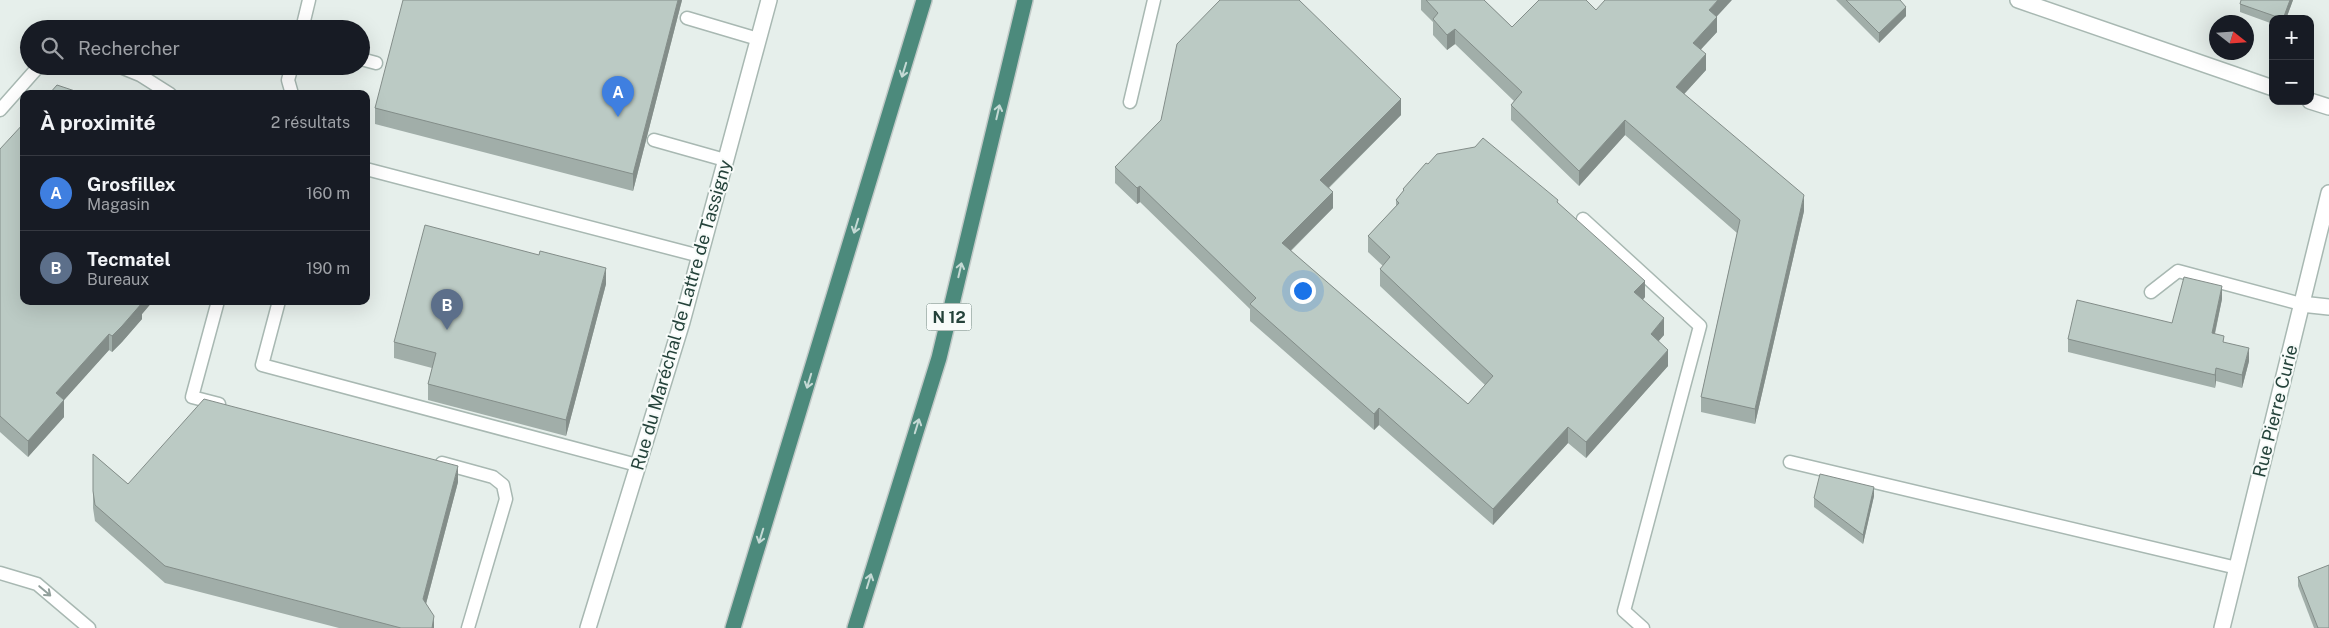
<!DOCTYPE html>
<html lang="fr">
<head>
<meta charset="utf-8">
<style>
  body { margin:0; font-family:"Public Sans",sans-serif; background:#242831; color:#f1f3f6 }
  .controls { position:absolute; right:15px; top:15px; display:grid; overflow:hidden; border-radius:10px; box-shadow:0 5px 20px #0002 }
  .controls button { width:45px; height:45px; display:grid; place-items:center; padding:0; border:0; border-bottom:1px solid #363941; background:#171b24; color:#f1f3f6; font:25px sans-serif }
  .compass { position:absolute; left:2209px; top:15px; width:45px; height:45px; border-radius:50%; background:#171b24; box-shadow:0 5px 20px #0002; rotate:107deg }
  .you { position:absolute; left:1302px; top:290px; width:18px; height:18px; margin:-12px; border:4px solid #fff; border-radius:50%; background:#1a73e8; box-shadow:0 0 0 8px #1a73e833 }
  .badge { display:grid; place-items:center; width:32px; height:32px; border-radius:50%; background:#f4845f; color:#fff; font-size:16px; font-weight:700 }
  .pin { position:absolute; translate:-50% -41px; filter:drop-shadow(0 1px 2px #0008) }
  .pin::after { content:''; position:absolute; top:26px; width:18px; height:15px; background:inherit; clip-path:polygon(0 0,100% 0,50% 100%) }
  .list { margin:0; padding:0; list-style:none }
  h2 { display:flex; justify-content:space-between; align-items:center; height:65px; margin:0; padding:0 20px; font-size:21px }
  h2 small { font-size:16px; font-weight:400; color:#9ea1a6 }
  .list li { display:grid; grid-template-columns:32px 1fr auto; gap:15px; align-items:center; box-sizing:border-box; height:75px; padding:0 20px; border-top:1px solid #363941 }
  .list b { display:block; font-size:19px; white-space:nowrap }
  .list p { margin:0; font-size:16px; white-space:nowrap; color:#9ea1a6 }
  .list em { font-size:16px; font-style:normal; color:#9ea1a6 }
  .icon { flex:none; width:28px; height:28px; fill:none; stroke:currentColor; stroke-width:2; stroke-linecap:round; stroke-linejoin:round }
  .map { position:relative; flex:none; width:2329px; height:628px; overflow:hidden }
  .search { position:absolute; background:#171b24; box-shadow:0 5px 20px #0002; left:20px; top:20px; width:350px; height:55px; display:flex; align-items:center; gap:12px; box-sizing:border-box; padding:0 18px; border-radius:28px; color:#9ea1a6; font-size:19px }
  .panel { position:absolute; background:#171b24; box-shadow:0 5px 20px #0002; left:20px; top:90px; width:350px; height:215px; border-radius:10px }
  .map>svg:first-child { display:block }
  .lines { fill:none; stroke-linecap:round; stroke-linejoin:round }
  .service-casing { stroke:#a8b8b2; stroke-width:15 }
  .minor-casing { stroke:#a8b8b2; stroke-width:18 }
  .tertiary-casing { stroke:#a8b8b2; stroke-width:18 }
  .trunk-casing { stroke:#c2cac8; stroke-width:18 }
  .service { stroke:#fff; stroke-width:12 }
  .minor { stroke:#fff; stroke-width:15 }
  .tertiary { stroke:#fff; stroke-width:15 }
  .trunk { stroke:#4c8a7c; stroke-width:15 }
  .wall { fill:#a1aea9 }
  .shaded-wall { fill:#838d89 }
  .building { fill:#bbcac4; stroke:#838d89 }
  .oneway { stroke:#c4d9d4 }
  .oneway2 { stroke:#92a09c }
  .labels { text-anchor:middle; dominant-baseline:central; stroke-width:4; stroke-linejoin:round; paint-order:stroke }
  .shield { fill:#f7fbf9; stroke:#637a73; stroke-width:1 }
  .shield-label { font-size:16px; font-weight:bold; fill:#24423a }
  .street-label { font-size:18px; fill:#24423a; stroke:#f7fbf9 }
</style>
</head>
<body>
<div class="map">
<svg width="2329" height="628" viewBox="0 0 2329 628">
  <rect width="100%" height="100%" fill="#e6efeb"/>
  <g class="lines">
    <defs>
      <g id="service">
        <path d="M687,18l71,21"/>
        <path d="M302,29l7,-29"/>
        <path d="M361,59l15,4"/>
        <path d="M118,66l22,9 30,19"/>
        <path d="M292,66l-4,14 4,14"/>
        <path d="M1130,102l24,-102"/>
        <path d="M0,110l39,-44"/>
        <path d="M654,140l71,20"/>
        <path d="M366,169l334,87"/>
        <path d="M1583,219l117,107 -76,285 19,17"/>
        <path d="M2151,292l27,-21 123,33"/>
        <path d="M218,301l-26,96 27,7"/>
        <path d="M279,301l-17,64 375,100"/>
        <path d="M1790,462l447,106"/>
        <path d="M442,463l51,14 10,8 3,14 -38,129"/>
        <path d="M0,573l37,11 52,44"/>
      </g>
      <g id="minor">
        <path d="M2018,0l255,88"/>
        <path d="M2310,101l19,6"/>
        <path d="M2301,304l28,3"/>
        <path d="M588,628l94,-306 87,-322"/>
      </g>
      <path id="tertiary" d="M2222,628l107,-435"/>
      <g id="trunk">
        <path d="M733,628l191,-628"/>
        <path d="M855,628l84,-270 86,-358"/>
      </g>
    </defs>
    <use href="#service" class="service-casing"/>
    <use href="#minor" class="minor-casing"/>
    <use href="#tertiary" class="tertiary-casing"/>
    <use href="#trunk" class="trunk-casing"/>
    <use href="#service" class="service"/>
    <use href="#minor" class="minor"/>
    <use href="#tertiary" class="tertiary"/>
    <use href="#trunk" class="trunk"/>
  </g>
  <g class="wall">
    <path d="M682,0l-49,191 -258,-67v-16z"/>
    <path d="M1421,0h63l28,27 84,-17 120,7 1,15 -16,17 5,21 -22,24 120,117 -49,213 -54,-12v-15l36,-164 -112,-98 -46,51 -68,-66v-15l3,-4 -59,-57 -8,6 -14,-15v-13l-12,-12z"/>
    <path d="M1836,0h64l6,16 -27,27z"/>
    <path d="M2293,0l-7,19h-13v5l-33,-12v-8z"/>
    <path d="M1401,115l-72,73 4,20 -42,43 177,153 17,-19 -105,-99v-17l3,-3 -15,-14v-16l28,-30v-6l7,-8v-3l25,-25 130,39 87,94 -2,3 21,35 -6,6 10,25 -82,92 -18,-15 -75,82 -114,-100 -5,5 -124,-109v-12l-110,-107 -3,2 -22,-21v-16l46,-47z"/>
    <path d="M0,149l24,152h129l-11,13v5l-20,23 -10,10 -3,-2 -45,50v17l-36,40 -28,-25z"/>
    <path d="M539,255l67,29 -40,152 -138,-36v-16l4,-16 -38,-10v-16z"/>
    <path d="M2222,299l-7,35 9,9 25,18 -7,27 -26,-7 -1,7 -147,-36v-13l104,-16z"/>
    <path d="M93,454l35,30 330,-2 -32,122 8,24h-95l-174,-45 -70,-62 -2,-13z"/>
    <path d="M1874,496l-11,48 -49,-37v-9z"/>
    <path d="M2298,577l31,51h-15l-16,-42z"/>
  </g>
  <g class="shaded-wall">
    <path d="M678,0h4l-49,191v-17z"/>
    <path d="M1718,0h14l-23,25v-15z"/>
    <path d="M2290,0h3l-7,19h-3z"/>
    <path d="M1906,7v9l-27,27v-10z"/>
    <path d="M1717,17v15l-24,26v-15z"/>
    <path d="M1455,29v15l-8,6v-15z"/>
    <path d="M1706,54v16l-30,33v-16z"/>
    <path d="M1401,99v16l-81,81v-16z"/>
    <path d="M1625,120v15l-46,51v-15z"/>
    <path d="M1140,186v16l-3,2v-16z"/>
    <path d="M1333,192v16l-51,51v-16z"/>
    <path d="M1804,195v16l-49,213v-15z"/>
    <path d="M606,268v16l-40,152v-16z"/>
    <path d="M1645,281v16l-11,12v-17z"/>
    <path d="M2222,286v13l-10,47v-13z"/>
    <path d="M139,301h14l-11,13v5l-20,23 -10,10v-16z"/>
    <path d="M1664,318v17l-13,15v-16z"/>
    <path d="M109,334v16l-53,59v-16z"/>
    <path d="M2249,348v13l-7,27v-13z"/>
    <path d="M1668,350v16l-82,92v-16z"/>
    <path d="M2216,368v13l-1,7v-13z"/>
    <path d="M64,400v17l-36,40v-16z"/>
    <path d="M1379,408v17l-5,5v-16z"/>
    <path d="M1568,427v16l-75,82v-16z"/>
    <path d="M458,466v16l-35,133v-16z"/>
    <path d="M1874,487v9l-11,48v-9z"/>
    <path d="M434,616v12h-2z"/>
  </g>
  <g class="building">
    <path d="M403,0h275l-45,174 -258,-66z"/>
    <path d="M1220,0h79l102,99 -81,81 13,12 -51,51 186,161 25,-28 -113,-107 10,-12 -22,-21 31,-33 -3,-3 8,-10 -1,-1 23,-26 2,1 9,-10 38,-7 8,-9 75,62 -1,2 88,79 -11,11 30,26 -13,16 17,16 -82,92 -18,-15 -75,82 -114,-101 -5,6 -124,-110 6,-6 -116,-112 -3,2 -22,-21 46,-47 16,-76z"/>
    <path d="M1426,0h58l28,27 27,-27h47l10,10 9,-10h113l-9,10 8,7 -24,26 13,11 -30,33 128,108 -49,214 -54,-12 39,-177 -115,-100 -46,51 -68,-66 11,-13 -67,-63 -8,6 -14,-16 5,-6z"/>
    <path d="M1846,0h54l6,7 -27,26z"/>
    <path d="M2241,0h49l-7,19 -43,-15z"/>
    <path d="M57,85l27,9h-35z"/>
    <path d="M24,123v178h116l2,2 -20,23 -10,10 -3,-2 -53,59 8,7 -36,41 -28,-25v-267z"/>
    <path d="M425,225l114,30 1,-4 66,17 -40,152 -138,-36 8,-31 -42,-11z"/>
    <path d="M2184,277l38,9 -10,47 12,3 -1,6 26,6 -7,27 -26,-7 -1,7 -147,-36 9,-39 95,23z"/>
    <path d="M204,399l254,67 -35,133 11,17 -2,12h-31l-236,-62 -70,-61 -2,-14v-37l35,30z"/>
    <path d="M1820,474l54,13 -11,48 -49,-37z"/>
    <path d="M2329,565v63h-11l-20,-51z"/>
  </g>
  <defs><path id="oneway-shaft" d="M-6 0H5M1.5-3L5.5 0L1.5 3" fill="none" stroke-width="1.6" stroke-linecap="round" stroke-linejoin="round" transform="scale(1.25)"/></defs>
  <g class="oneway">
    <use href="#oneway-shaft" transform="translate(904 70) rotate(107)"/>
    <use href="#oneway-shaft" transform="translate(998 112) rotate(-77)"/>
    <use href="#oneway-shaft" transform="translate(856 226) rotate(107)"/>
    <use href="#oneway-shaft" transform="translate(960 270) rotate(-77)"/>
    <use href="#oneway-shaft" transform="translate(809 381) rotate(107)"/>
    <use href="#oneway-shaft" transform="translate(917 426) rotate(-73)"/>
    <use href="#oneway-shaft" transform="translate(761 536) rotate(107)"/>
    <use href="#oneway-shaft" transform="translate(869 581) rotate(-73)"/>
  </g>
  <use class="oneway2" href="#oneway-shaft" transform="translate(45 591) rotate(40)"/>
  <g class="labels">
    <rect class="shield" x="926.5" y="303.5" width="45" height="27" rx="4"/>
    <g class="shield-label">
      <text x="949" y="317">N 12</text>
    </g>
    <g class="street-label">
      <text transform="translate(681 315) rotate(-74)">Rue du Maréchal de Lattre de Tassigny</text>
      <text transform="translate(2275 411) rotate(-76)">Rue Pierre Curie</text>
    </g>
  </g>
</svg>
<div class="controls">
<button>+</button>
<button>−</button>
</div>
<svg class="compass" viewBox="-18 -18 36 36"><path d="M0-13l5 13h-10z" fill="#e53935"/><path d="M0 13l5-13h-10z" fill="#9ea1a6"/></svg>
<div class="you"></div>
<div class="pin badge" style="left:618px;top:117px;background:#3f7fe0">A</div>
<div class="pin badge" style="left:447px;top:330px;background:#5c6f8a">B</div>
<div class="search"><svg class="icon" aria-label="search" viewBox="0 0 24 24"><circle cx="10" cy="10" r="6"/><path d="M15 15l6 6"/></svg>Rechercher</div>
<section class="panel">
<h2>À proximité<small>2 résultats</small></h2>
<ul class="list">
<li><span class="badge" style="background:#3f7fe0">A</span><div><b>Grosfillex</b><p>Magasin</p></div><em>160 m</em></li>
<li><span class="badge" style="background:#5c6f8a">B</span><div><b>Tecmatel</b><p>Bureaux</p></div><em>190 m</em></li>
</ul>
</section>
</div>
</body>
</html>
